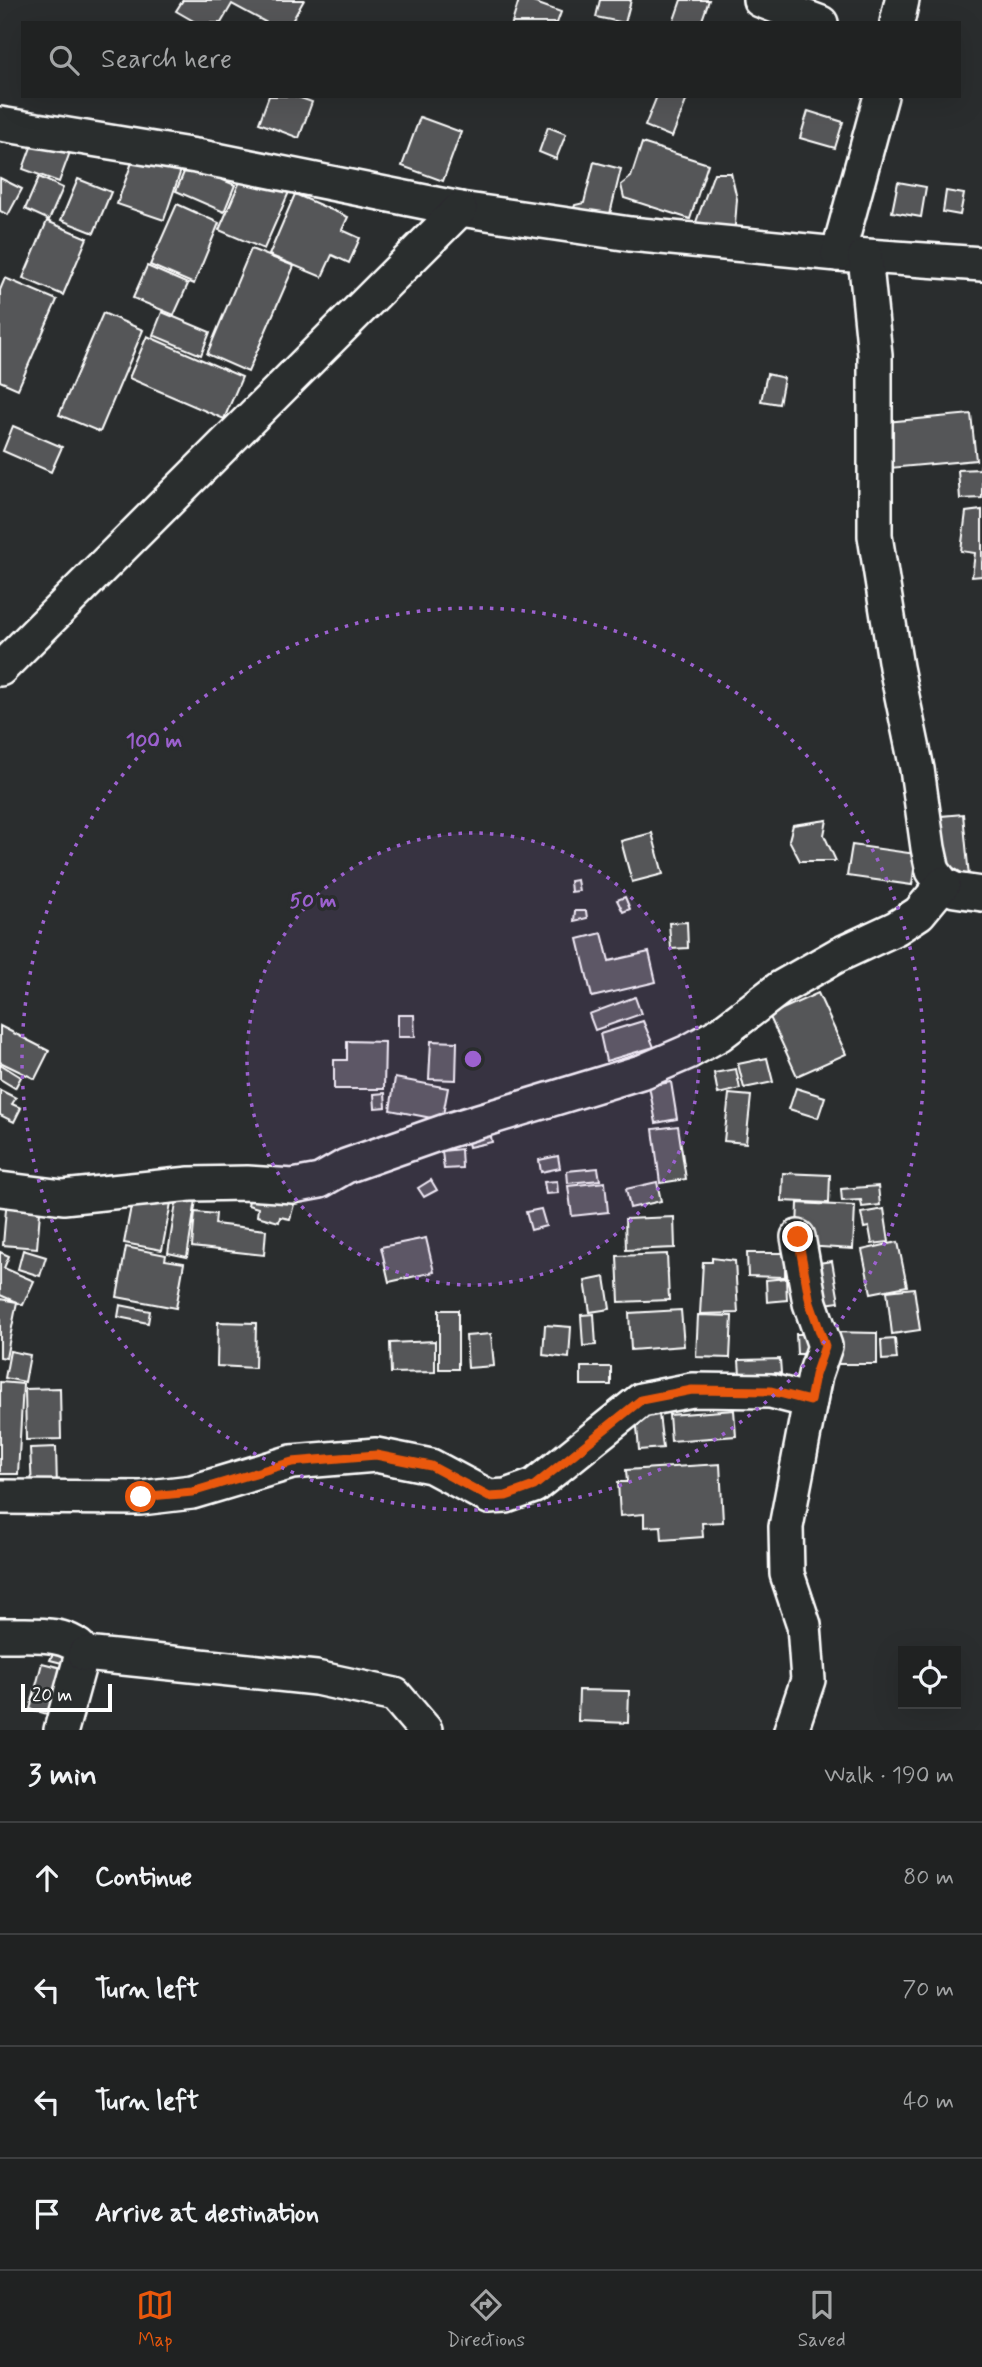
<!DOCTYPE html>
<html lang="en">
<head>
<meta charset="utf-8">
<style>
  body { margin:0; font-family:Mynerve,sans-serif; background:#282a2a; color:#f1f3f6 }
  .controls { position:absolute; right:21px; bottom:21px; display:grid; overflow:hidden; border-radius:0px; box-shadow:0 7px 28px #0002 }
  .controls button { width:63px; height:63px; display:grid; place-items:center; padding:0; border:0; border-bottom:2px solid #3d3f40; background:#202222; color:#f1f3f6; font:35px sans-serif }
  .scale { position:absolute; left:21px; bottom:18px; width:91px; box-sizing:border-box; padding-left:7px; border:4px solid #fff; border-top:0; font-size:19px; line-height:24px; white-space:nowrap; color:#fff; -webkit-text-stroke:5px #2a2d2e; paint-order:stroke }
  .stop { position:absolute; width:21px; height:21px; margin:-16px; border:5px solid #ea580c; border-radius:50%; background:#fff }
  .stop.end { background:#ea580c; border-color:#fff; box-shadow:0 2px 7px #0008 }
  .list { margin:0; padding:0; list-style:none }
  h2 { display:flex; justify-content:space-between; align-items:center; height:91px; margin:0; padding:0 28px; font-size:30px }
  h2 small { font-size:23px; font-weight:400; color:#a2a4a5 }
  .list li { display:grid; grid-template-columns:46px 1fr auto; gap:21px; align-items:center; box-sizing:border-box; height:112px; padding:0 28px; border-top:2px solid #3d3f40 }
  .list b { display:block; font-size:26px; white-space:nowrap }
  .list em { font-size:23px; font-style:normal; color:#a2a4a5 }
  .icon { flex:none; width:38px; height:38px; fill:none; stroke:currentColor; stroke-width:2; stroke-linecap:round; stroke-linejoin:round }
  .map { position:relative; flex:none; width:982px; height:1730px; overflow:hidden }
  .search { position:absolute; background:#202222; box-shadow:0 7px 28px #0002; left:21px; right:21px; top:21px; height:77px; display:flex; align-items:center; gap:18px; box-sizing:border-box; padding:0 24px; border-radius:0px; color:#a2a4a5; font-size:26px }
  .sheet { height:539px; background:#202222 }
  nav { display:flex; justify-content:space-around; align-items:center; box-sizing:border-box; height:98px; border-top:2px solid #3d3f40; background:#202222; font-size:19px; color:#a2a4a5 }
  nav a { display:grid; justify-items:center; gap:4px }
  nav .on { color:#ea580c }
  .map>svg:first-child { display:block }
  .building { fill:#555758; stroke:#fff; stroke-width:2 }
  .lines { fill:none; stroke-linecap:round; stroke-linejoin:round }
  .street-casing { stroke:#fff; stroke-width:38 }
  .street { stroke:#2a2d2e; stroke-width:33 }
  .route { stroke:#ea580c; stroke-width:9 }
  .ring { fill:none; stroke:#9c61cf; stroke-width:3.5; stroke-dasharray:3.5 7 }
  .centre { fill:#9c61cf; stroke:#2a2d2e; stroke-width:3.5 }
  .ring-label { font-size:21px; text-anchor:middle; font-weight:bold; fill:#9c61cf; stroke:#2a2d2e; stroke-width:7; stroke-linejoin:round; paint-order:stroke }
</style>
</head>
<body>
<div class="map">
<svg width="982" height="1730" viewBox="0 0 982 1730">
  <rect width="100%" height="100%" fill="#2a2d2e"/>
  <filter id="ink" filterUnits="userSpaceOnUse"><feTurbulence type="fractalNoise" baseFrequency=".0143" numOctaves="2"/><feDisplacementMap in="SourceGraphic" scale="14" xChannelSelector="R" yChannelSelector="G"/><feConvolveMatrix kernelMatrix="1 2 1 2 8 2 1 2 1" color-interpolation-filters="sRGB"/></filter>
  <g filter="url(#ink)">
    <g class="building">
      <path d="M183,0h121l-13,23h-24l-35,-19 -11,19h-24l-21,-12z"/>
      <path d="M519,0h8l34,12 -4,11h-45z"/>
      <path d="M600,0h31l-6,23 -29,-6z"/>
      <path d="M681,0h28l-8,23h-28z"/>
      <path d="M269,96h26l17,6 -13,36 -40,-15z"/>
      <path d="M657,96h31l-16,41 -27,-11z"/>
      <path d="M808,111l35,11 -8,26 -35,-10z"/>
      <path d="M420,117l41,15 -18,49 -41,-15z"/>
      <path d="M548,127l18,7 -10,25 -17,-7z"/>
      <path d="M34,139l36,13 -11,30 -36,-13z"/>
      <path d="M642,143l66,21 -18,55 -66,-21 -3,-13 10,-8z"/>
      <path d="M135,154l46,16 -17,50 -47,-16z"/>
      <path d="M594,162l27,7 -14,57 -36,-9 4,-12 9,-2z"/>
      <path d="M187,165l48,20 -11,27 -48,-21z"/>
      <path d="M244,172l45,20 -25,57 -45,-19z"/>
      <path d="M714,173h17l6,26 -2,26 -13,12 -30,-4z"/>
      <path d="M39,177l24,11 -14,32 -24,-11z"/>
      <path d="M0,178l22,11 -14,26 -8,-4z"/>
      <path d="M78,179l33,13 -17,41 -33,-13z"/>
      <path d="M898,182l28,5 -5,30 -29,-5z"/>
      <path d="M946,191l18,3 -4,21 -17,-3z"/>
      <path d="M295,194l53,23 -6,13 18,8 -11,25 -17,-8 -10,22 -53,-22z"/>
      <path d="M177,204l42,19 -25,61 -44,-19z"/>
      <path d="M47,221l40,17 -24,57 -40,-17z"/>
      <path d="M251,249l43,17 -46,106 -41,-18z"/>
      <path d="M147,266l41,18 -14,31 -41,-17z"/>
      <path d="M5,278l52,22 -39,89 -18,-8v-91z"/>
      <path d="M162,312l48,20 -9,23 -48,-20z"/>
      <path d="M103,313l40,17 -43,102 -41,-17z"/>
      <path d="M147,336l95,41 -18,42 -95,-41z"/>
      <path d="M767,374l17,4 -5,26 -18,-3z"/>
      <path d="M971,414l5,46 -86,8 -4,-46z"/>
      <path d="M13,426l49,21 -11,25 -48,-21z"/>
      <path d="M982,458v40l-22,1 -2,-29 22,-1z"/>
      <path d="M982,510v66l-10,1 3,-24 -14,-2 5,-39z"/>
      <path d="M963,814l6,63 -24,-14 -4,-47z"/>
      <path d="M827,820l-3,15 12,26h-36l-11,-21 4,-15z"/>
      <path d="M652,833l11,41 -31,8 -11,-41z"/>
      <path d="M852,845l64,9 -4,31 -65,-9z"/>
      <path d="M577,880l2,11 -8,1 -1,-11z"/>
      <path d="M625,897l5,12 -7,3 -6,-12z"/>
      <path d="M575,911h11l1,7 -13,3z"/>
      <path d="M687,922l1,26 -17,1 -2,-26z"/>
      <path d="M602,933l7,28 40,-9 7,30 -64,15 -14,-58z"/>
      <path d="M818,993l28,61 -49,22 -28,-61z"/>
      <path d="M635,997l6,17 -46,16 -6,-16z"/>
      <path d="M398,1015h16l1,22h-17z"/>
      <path d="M643,1021l11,26 -48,14 -6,-27z"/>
      <path d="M0,1026l49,25 -14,28 -35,-17z"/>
      <path d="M347,1041l38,1 -1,47h-50v-29h13z"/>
      <path d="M431,1041l26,1 -1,38 -27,-1z"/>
      <path d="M767,1058l6,24 -29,6 -6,-24z"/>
      <path d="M0,1064l21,13 -6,11 -15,-9z"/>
      <path d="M736,1069l4,20 -22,5 -4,-21z"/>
      <path d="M395,1078l53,10 -6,32 -52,-10z"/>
      <path d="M671,1082l6,37 -21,4 -7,-37z"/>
      <path d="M796,1088l29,9 -7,21 -29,-9z"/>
      <path d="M0,1090l16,8 -4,6 9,4 -7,14 -14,-7z"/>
      <path d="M385,1093l1,14 -11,1 -1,-14z"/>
      <path d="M729,1094l22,2 -5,47 -22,-2z"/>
      <path d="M489,1126l3,16 -23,5 -4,-16z"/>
      <path d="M678,1126l8,53 -26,4 -7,-54z"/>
      <path d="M461,1149l1,19 -18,1 -2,-18z"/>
      <path d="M558,1156l2,12 -19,4 -2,-12z"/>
      <path d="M598,1168l2,12 -32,3 -1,-12z"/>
      <path d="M783,1173l47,2 -1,28 -47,-2z"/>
      <path d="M431,1180l6,10 -13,7 -6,-9z"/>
      <path d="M557,1181l1,12 -12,1 -2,-12z"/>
      <path d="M605,1182l3,30 -36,4 -4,-30z"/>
      <path d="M657,1182l4,19 -31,7 -4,-19z"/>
      <path d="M878,1186l2,19 -18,2 -1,-7 -19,1 -1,-12z"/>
      <path d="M252,1187l43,14 -5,18 -10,-2 -1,5 -22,-6 1,-8 -10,-3z"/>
      <path d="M133,1196l38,7 -9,47 -38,-7z"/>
      <path d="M7,1197l34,3 -4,48 -34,-3z"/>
      <path d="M177,1197l19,3 -9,57 -19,-4z"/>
      <path d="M798,1203l57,3 -2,43 -49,-3 -7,-17z"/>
      <path d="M541,1209l5,17 -15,4 -5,-18z"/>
      <path d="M884,1209l5,33 -17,2 -3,-17 -5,1 -3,-15z"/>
      <path d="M195,1212l21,2 -1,10 51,6 -2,25 -72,-8z"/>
      <path d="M674,1217l1,31 -49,2 -1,-31z"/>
      <path d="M426,1238l8,34 -45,10 -8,-35z"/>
      <path d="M898,1242l9,44 -36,7 -9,-43z"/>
      <path d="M126,1247l40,8 -1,5 19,3 -8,45 -59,-11z"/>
      <path d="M23,1250l23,7 -6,19 -22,-7z"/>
      <path d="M0,1252l9,4 -5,12 30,13 -11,24 -23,-10z"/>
      <path d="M747,1253h38v24l-37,-1z"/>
      <path d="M667,1254l2,46 -50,2 -2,-46z"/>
      <path d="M712,1258l23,3 3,52 -38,1 3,-52h9z"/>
      <path d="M832,1261l7,41 -21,3 -6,-41z"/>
      <path d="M605,1277l5,32 -20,3 -5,-31z"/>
      <path d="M786,1278l1,22 -20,2 -1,-22z"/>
      <path d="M914,1288l6,42 -28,4 -5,-43z"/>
      <path d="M0,1299l17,3 -11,56 -6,-1z"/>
      <path d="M120,1305l30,6 -2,12 -30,-6z"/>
      <rect x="439" y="1310" width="19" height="59"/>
      <path d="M681,1310l3,36 -53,4 -2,-37z"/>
      <path d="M594,1314l2,31 -13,1 -2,-31z"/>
      <path d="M698,1315l34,1 -2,42 -34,-1z"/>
      <path d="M218,1322l38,1 -1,45 -38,-2z"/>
      <path d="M545,1325l26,2 -2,31 -26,-3z"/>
      <path d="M828,1332l49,1v31h-49z"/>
      <path d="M491,1334l3,32 -26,2 -2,-32z"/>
      <path d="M796,1334h19l1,20h-19z"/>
      <path d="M895,1339l2,20 -15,1 -1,-20z"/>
      <path d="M435,1341v31l-44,1 -1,-30z"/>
      <path d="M10,1351l20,4 -5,27 -20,-4z"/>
      <path d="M780,1359l1,14 -41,2 -1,-15z"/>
      <rect x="581" y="1367" width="30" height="18"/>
      <path d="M0,1382l23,2 -5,90h-18z"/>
      <path d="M60,1388l1,51 -35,1 -1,-51z"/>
      <path d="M734,1410l2,26 -65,5 -2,-26z"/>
      <path d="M659,1414l4,34 -24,2 -3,-34z"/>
      <path d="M56,1447l1,41h-25l-2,-40z"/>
      <path d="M720,1464l3,58 -21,1 1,14 -41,3 -1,-14 -17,1v-13l-24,2 -2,-34h9l-1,-12z"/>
      <path d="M53,1653l11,3 -2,7 -12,-3z"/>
      <path d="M42,1663l24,6 -12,47 -24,-7z"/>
      <path d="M579,1690l50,1 -1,32 -50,-2z"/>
    </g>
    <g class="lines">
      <defs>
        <g id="street">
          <path d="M760,0l61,23"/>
          <path d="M897,23l5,-23"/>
          <path d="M0,124l196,32 264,53 170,25 208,20 144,10"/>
          <path d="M838,254l43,-158"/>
          <path d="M865,256l10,99v181l21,131 21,102 11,79 5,23 10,13 12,6 27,4"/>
          <path d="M0,669l460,-460"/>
          <path d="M0,1189l63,8 127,-13 57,-1 46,3 27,-5 26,-15 100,-35 198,-60 44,-19 32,-18 60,-46 58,-33 58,-27 23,-15 24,-29"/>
          <path d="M0,1497l141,1 51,-6 100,-30 84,-7 55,11 58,31 17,-1 28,-10 107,-86 51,-10 79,1 39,10"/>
          <path d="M0,1635c25,1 69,-6 85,19l-5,7 -19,69"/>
          <path d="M85,1654l231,24 79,17 30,35"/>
          <path d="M791,1730l17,-50 -4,-55 -17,-51 -1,-47 29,-152 10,-29 -15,-43 -12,-66"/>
        </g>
      </defs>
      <use href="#street" class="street-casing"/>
      <use href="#street" class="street"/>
    </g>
  </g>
  <g class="lines" filter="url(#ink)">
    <path class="route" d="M141,1497l51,-5 100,-30 84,-7 55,11 58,31 17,-1 28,-10 107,-86 51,-10 79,1 39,10 5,-26 10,-29 -15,-43 -12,-66"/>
  </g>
  <circle cx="473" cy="1059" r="226" fill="#9c61cf" fill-opacity=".12"/>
  <g class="ring">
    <circle cx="473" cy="1059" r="226"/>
    <circle cx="473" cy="1059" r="451"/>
  </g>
  <circle cx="473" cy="1059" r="10" class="centre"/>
  <g class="ring-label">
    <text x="154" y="747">100 m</text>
    <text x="313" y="907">50 m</text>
  </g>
</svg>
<div class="controls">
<button><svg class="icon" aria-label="locate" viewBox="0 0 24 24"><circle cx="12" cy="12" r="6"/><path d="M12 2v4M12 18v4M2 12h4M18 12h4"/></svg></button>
</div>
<div class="scale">20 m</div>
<div class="stop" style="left:141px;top:1497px"></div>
<div class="stop end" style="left:798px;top:1237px"></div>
<div class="search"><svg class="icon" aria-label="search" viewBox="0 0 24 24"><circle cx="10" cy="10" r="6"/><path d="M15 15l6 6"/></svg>Search here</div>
</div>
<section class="sheet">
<h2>3 min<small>Walk · 190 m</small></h2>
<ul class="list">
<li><svg class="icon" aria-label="ahead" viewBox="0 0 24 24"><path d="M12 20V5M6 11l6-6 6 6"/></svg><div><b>Continue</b></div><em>80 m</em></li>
<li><svg class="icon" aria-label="left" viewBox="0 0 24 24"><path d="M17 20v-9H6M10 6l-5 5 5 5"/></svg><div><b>Turn left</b></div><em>70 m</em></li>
<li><svg class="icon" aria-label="left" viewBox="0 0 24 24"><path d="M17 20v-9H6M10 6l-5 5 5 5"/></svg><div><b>Turn left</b></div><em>40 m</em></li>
<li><svg class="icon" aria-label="arrive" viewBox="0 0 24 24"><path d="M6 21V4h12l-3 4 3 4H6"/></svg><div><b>Arrive at destination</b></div></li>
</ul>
</section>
<nav>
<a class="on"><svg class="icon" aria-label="map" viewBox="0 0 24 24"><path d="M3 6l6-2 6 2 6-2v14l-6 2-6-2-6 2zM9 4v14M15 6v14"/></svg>Map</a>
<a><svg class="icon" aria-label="directions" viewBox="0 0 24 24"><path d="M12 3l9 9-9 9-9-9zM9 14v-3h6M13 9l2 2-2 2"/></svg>Directions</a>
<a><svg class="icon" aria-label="saved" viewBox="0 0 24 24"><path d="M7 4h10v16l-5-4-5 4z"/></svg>Saved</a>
</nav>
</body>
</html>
